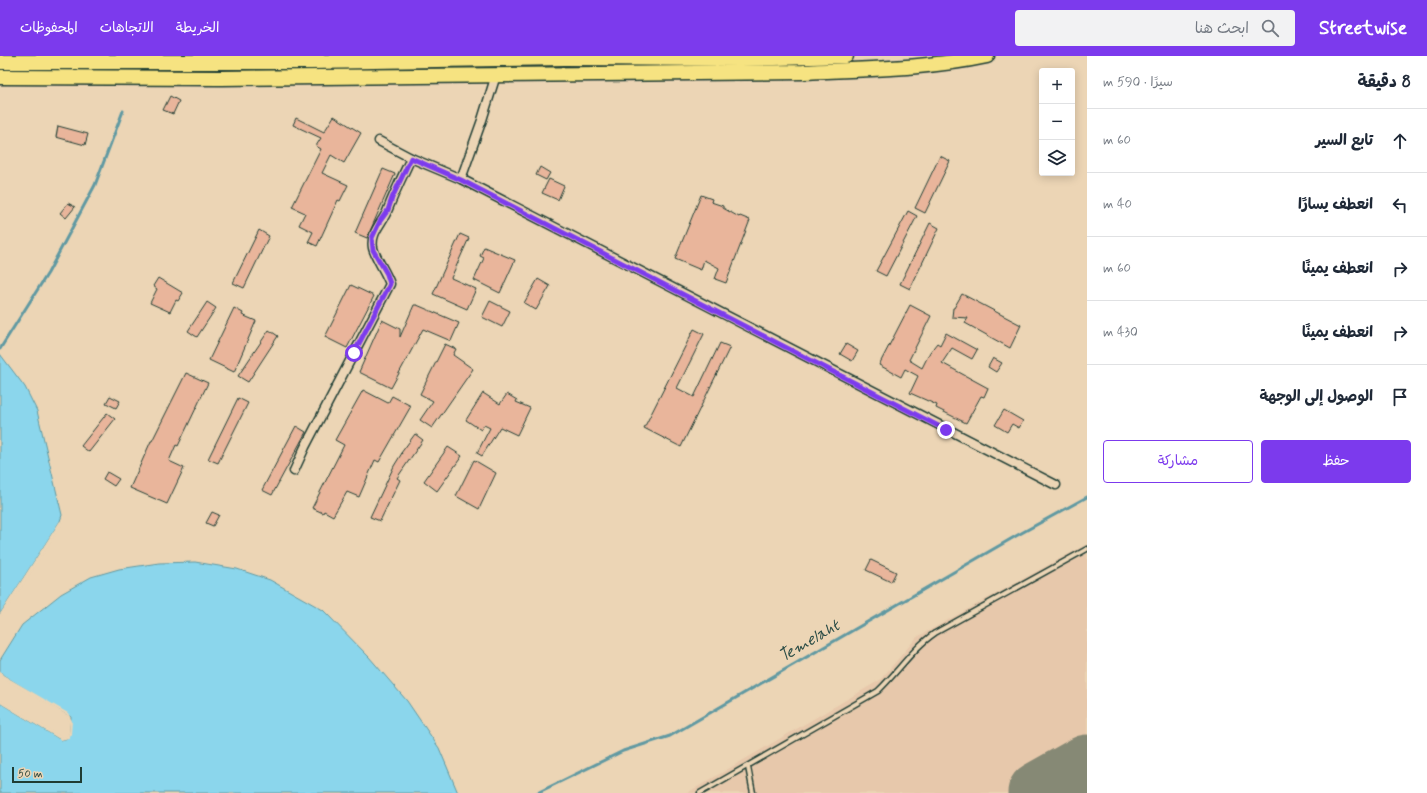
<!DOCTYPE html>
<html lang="ar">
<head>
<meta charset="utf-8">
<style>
  body { margin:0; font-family:Mynerve,"Playpen Sans Arabic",sans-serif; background:#f2f2f3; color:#1f2937; direction:rtl }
  .controls { position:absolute; right:12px; top:12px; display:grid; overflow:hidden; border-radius:4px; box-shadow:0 2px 10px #0003 }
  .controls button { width:36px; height:36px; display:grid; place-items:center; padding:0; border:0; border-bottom:1px solid #e0e1e3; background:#fff; color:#1f2937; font:20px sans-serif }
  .scale { position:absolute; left:12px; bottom:10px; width:70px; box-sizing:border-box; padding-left:4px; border:2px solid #1f3d34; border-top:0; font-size:11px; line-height:14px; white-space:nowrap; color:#1f3d34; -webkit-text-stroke:3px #ecd5b5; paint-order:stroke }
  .stop { position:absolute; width:12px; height:12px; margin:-9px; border:3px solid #7c3aed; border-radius:50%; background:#fff }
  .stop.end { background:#7c3aed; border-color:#fff; box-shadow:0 1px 4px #0008 }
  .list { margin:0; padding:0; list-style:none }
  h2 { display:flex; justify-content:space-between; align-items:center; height:52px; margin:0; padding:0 16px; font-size:17px }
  h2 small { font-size:13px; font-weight:400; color:#747a83 }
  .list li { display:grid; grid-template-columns:26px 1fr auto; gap:12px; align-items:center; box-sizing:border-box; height:64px; padding:0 16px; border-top:1px solid #e0e1e3 }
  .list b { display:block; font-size:15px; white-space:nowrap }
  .list em { font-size:13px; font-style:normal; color:#747a83 }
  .actions { display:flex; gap:8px; padding:12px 16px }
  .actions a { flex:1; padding:9px 0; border:1px solid #7c3aed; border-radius:4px; text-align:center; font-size:14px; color:#7c3aed }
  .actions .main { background:#7c3aed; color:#fff }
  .icon { flex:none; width:22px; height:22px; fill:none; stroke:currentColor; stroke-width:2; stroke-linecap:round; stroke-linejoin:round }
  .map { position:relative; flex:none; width:1087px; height:737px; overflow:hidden; direction:ltr }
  header { display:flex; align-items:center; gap:24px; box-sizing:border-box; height:56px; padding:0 20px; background:#7c3aed; color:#fff }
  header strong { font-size:19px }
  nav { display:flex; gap:22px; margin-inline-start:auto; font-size:14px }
  .search { width:280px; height:36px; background:#f2f2f3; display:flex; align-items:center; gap:10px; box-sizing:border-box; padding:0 14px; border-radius:4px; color:#747a83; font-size:15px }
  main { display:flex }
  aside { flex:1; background:#fff }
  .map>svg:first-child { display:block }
  .built { fill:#e7c8ab }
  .water { fill:#8bd6ec; stroke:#6099a2 }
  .pier { fill:#ecd5b5 }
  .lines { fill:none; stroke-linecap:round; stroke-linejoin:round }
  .stream { stroke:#6099a2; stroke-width:3 }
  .runway { stroke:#868974; stroke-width:63 }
  .building { fill:#e9b59b; stroke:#1f3d34 }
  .service-casing { stroke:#1f3d34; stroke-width:7 }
  .minor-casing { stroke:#1f3d34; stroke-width:11 }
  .trunk-casing { stroke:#1f3d34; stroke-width:17 }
  .service { stroke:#ecd5b5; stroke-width:4 }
  .minor { stroke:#ecd5b5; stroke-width:8 }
  .trunk { stroke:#f6e381; stroke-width:14 }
  .route { stroke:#7c3aed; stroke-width:5 }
  .labels { text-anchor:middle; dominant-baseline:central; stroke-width:3.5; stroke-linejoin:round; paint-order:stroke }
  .water-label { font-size:17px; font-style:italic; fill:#2a4c46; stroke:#ecd5b5 }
</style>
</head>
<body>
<header>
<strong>Streetwise</strong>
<div class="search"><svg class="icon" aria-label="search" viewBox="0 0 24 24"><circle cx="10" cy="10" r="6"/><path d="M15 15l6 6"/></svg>ابحث هنا</div>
<nav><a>الخريطة</a><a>الاتجاهات</a><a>المحفوظات</a></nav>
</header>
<main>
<aside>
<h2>8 دقيقة<small>سيرًا · 590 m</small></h2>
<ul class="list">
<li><svg class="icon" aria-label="ahead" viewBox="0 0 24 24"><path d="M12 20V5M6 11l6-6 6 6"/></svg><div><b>تابع السير</b></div><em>60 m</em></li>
<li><svg class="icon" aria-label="left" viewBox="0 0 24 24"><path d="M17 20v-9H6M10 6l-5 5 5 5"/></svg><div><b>انعطف يسارًا</b></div><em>40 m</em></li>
<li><svg class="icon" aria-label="right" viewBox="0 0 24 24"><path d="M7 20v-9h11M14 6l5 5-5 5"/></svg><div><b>انعطف يمينًا</b></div><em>60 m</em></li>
<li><svg class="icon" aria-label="right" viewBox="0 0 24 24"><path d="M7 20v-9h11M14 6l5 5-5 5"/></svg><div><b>انعطف يمينًا</b></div><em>430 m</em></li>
<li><svg class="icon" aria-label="arrive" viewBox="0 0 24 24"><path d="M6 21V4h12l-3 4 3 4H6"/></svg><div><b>الوصول إلى الوجهة</b></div></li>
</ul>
<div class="actions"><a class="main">حفظ</a><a>مشاركة</a></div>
</aside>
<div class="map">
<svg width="1087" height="737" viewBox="0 0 1087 737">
  <rect width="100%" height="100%" fill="#ecd5b5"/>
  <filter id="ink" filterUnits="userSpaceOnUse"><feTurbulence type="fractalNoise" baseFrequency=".025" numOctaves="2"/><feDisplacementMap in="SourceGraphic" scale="8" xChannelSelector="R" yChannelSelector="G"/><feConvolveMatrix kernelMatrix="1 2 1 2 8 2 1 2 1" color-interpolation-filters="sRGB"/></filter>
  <g filter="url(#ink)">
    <path class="built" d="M1087,488v249h-400l193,-113 37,-43z"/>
    <g class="water">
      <path d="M0,298l25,33 12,24 25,104 -2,6 -60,93z"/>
      <path d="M195,506l42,7 33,11 53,30 46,47 38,44 32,47 19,45h-458v-90l61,37 8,-2 2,-21 -68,-42 -3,-4v-11l22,-35 39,-31 30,-17 28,-8 40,-6z"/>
    </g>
    <g class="pier">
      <path d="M60,465l2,2 -53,82 -9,11v-2z"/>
      <path d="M0,615l3,4 65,38 4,8 -1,13 -2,4 -8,2 -61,-37v-2l62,37 5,-1 2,-4 1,-12 -3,-6 -65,-38z"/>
    </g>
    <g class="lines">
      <g class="stream">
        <path d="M0,293l48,-76 47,-88 28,-74"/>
        <path d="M537,737l86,-42 47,-15 346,-200 71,-39"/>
      </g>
      <path class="runway" d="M1039,737l48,-27"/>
    </g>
    <g class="building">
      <path d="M170,40l9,5 -6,13 -10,-4z"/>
      <path d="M334,60l27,17 -17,30 -13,-8 -9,18 26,12 -8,16 -2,-1 -21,46 -9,-4 5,-10 -14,-7 6,-12 -13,-6 29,-58 -5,-3 5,-8 -28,-13 3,-7 28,14z"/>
      <path d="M58,70l30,8 -3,11 -29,-8z"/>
      <path d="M940,100l10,5 -25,52 -10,-5z"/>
      <path d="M540,111l10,6 -4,7 -10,-5z"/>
      <path d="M383,113l12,5 -28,64 -12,-5z"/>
      <path d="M549,123l15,7 -6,14 -16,-7z"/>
      <path d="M701,139l11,4 -1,3 12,4v2l16,9 1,-1 10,4 -24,63 -11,-4 4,-11 -15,-8 -3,10 -26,-11z"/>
      <path d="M68,147l7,4 -9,11 -6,-5z"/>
      <path d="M908,155l9,5 -31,60 -10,-5z"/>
      <path d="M930,167l9,5 -29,61 -10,-5z"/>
      <path d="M259,174l10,6 -25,52 -11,-5z"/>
      <path d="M460,178l9,4 -18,40 25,11 -9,20 -34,-15z"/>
      <path d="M484,191l31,13 -15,33 -26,-13 10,-22 -4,-2z"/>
      <path d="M158,222l25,15 -5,8 -2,-1 -6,12 -20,-9 7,-14 -4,-3z"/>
      <path d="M538,223l12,7 -14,24 -12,-7z"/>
      <path d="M351,229l23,11 -27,52 -22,-11z"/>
      <path d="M962,238l59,31 -11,23 -45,-25 3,-5 -16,-1 1,-9h1z"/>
      <path d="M490,245l20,10 -8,16 -20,-10z"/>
      <path d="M207,246l9,6 -19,29 -9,-6z"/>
      <path d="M414,249h3l42,18 -8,18 -28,-12 -32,59 -32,-16 23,-52 18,9v8z"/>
      <path d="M910,249l21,11 -22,44 13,8 8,-16 7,-9 3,2 6,-12 31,17 -5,9 -20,-11 -10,15 46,25 -4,9 -3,-1 -15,27 -30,-15 1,-3 -27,-12 8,-17 -13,-7 -4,8 -22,-12z"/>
      <path d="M234,252l9,5 -1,2 14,6 -22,51 -25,-12z"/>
      <path d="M694,273l10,5 -27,54 17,9 26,-54 10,4 -49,100 -37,-19z"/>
      <path d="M269,274l9,6 -30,46 -10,-6z"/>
      <path d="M445,288l11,5 -3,6 20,14 -41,59 -12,-8 13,-19 -13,-7z"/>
      <path d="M846,288l12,7 -6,10 -12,-7z"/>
      <path d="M993,302l9,5 -6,9 -8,-5z"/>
      <path d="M186,317l22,10 -30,63 -2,-1 -7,16 15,7 -17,36 -37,-16 21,-47h1z"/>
      <path d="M363,334l25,13 4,-7 19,10 -32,56 -4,-2 -16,37 -12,-5 -14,24 -9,-5 -1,2 -11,-5 32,-63 -9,-5z"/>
      <path d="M483,337l17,11 7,-10 10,6 -1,2 14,6 -13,27 -17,-8 -18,29 -5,-3 13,-25 -6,-3 -3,5 -15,-10z"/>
      <path d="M110,340l10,5 -4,7 -10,-5z"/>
      <path d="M238,342l10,5 -30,60 -10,-4z"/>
      <path d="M1004,354l19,11 -4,7 -7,-4 -5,8 -12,-7z"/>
      <path d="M107,357l8,6 -26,33 -8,-6z"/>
      <path d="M296,370l10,6 -34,63 -10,-5z"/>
      <path d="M415,378l8,6 -26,38 3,2 -20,41 -10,-4 24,-51 8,-13h-1z"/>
      <path d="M448,391l14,9 -25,35 -13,-10z"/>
      <path d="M474,404l22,13 -17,36 -23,-13z"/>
      <path d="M107,416l12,7 -5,7 -11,-7z"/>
      <path d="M212,456l7,3 -6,11 -7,-3z"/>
      <path d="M871,504l25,12 -5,10 -25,-12z"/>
    </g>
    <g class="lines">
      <defs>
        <g id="service">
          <path d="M748,711l5,26"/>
          <path d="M700,737l178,-102c20,-19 35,-43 57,-58l152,-84"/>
        </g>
        <g id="minor">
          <path d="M379,85l32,17 50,21 595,306"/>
          <path d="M461,123l21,-59 14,-45"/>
          <path d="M294,415l11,-24 85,-163c-4,-12 -15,-27 -17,-36 -3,-16 10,-25 15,-39 7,-18 15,-34 23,-51"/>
        </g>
        <g id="trunk">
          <path d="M0,6h311l254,-4 176,1 105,-3"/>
          <path d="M0,21l221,1 582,-6c61,-3 124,-3 184,-16"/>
        </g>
      </defs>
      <use href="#service" class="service-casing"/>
      <use href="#minor" class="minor-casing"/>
      <use href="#trunk" class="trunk-casing"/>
      <use href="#service" class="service"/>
      <use href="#minor" class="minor"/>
      <use href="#trunk" class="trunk"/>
    </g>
  </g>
  <g class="lines" filter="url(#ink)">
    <path class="route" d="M354,297l36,-69 -3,-10 -14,-24 -1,-12 8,-17 8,-11 4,-12 19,-40 50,22 485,250"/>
  </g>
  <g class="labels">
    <g class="water-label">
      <text transform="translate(809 585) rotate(-30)">Temelaht</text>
    </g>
  </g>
</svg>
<div class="controls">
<button>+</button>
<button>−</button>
<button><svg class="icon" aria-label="layers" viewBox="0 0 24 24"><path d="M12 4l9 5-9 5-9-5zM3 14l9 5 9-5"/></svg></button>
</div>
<div class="scale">50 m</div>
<div class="stop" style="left:354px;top:297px"></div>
<div class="stop end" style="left:946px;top:374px"></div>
</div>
</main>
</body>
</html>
